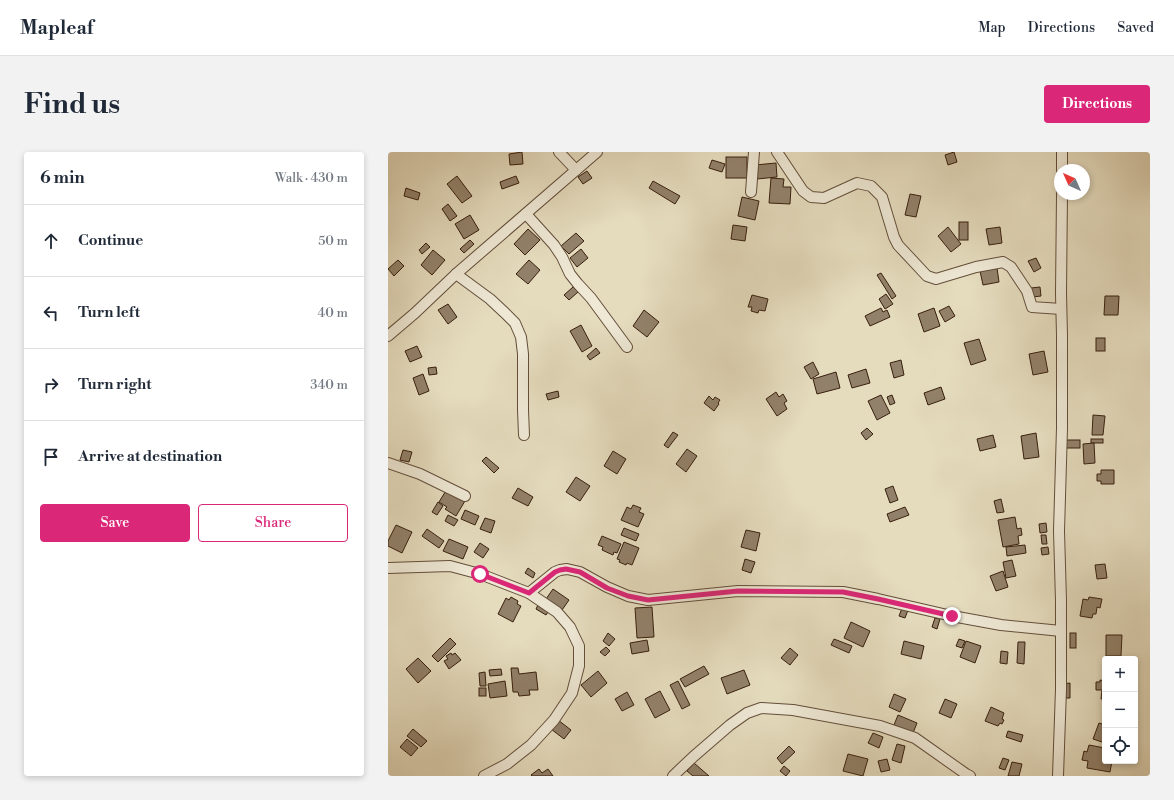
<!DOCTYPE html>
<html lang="en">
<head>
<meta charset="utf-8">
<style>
  body { margin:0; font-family:"Libre Bodoni",serif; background:#f2f2f3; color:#1f2937 }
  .controls { position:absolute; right:12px; bottom:12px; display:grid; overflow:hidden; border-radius:4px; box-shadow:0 2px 6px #0003 }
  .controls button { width:36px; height:36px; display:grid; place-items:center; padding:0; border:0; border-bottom:1px solid #e0e1e3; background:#fff; color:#1f2937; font:20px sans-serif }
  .compass { position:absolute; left:666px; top:12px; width:36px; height:36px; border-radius:50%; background:#fff; box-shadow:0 2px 6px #0003; rotate:315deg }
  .stop { position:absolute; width:12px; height:12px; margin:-9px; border:3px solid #db2777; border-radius:50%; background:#fff }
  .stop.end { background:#db2777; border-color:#fff; box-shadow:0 1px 4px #0008 }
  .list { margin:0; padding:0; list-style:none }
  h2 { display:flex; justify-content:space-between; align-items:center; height:52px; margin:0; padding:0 16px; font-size:17px }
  h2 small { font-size:13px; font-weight:400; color:#747a83 }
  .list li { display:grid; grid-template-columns:26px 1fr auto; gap:12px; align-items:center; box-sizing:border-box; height:72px; padding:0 16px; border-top:1px solid #e0e1e3 }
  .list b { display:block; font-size:15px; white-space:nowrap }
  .list em { font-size:13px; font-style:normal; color:#747a83 }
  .actions { display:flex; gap:8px; padding:12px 16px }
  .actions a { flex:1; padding:9px 0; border:1px solid #db2777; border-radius:4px; text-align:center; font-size:14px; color:#db2777 }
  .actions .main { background:#db2777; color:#fff }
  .icon { flex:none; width:22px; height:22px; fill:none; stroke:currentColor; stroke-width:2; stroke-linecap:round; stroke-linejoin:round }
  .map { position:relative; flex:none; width:762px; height:624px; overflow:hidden; border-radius:4px }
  header { display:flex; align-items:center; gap:24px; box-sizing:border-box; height:56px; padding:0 20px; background:#fff; border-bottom:1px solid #e0e1e3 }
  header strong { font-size:19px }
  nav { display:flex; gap:22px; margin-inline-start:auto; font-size:14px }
  .intro { display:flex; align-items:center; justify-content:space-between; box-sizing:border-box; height:96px; padding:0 24px }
  h1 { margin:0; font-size:28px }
  .button { padding:10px 18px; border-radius:4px; background:#db2777; color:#fff; font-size:14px; font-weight:700 }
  main { display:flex; gap:24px; padding:0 24px }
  aside { flex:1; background:#fff; border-radius:4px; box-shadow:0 2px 6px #0003 }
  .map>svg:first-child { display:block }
  .building { fill:#92816a; stroke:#381f0e }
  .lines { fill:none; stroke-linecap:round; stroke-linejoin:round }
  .minor-casing { stroke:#634e3a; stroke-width:12 }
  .minor { stroke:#eee8d5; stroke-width:10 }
  .route { stroke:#db2777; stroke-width:5 }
</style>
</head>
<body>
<header>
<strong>Mapleaf</strong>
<nav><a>Map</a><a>Directions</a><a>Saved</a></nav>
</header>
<div class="intro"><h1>Find us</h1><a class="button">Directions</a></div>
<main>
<aside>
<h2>6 min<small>Walk · 430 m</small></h2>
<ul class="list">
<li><svg class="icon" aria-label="ahead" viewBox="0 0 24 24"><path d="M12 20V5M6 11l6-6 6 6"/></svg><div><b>Continue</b></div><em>50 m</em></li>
<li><svg class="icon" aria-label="left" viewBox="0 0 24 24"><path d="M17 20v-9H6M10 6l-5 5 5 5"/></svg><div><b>Turn left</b></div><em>40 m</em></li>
<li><svg class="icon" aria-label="right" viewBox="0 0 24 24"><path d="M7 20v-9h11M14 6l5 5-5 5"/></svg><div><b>Turn right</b></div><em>340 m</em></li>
<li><svg class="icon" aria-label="arrive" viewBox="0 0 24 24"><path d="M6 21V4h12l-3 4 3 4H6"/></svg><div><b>Arrive at destination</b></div></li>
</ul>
<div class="actions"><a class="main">Save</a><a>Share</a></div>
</aside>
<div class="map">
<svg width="762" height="624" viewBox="0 0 762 624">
  <rect width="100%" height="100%" fill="#e5dcbe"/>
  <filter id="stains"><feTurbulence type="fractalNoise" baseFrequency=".005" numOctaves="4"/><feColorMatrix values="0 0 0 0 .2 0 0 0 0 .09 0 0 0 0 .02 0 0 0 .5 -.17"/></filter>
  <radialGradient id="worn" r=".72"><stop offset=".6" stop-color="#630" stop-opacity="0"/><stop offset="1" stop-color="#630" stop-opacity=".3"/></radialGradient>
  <g class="building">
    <path d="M134,0l1,12 -13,1 -1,-11z"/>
    <path d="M566,0l3,10 -9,3 -3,-10z"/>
    <rect x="338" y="5" width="21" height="21"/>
    <path d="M324,8l13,4 -3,8 -13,-4z"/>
    <path d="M388,11l1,14 -20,2 -2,-14z"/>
    <path d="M199,19l5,7 -9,6 -5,-7z"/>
    <path d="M69,24l15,20 -10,7 -15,-19z"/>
    <path d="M128,24l3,7 -17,6 -2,-7z"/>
    <path d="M383,26l13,1 -1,8h8l-1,17 -21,-1z"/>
    <path d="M265,29l27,15 -5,8 -26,-16z"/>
    <path d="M18,36l14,5 -2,7 -14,-4z"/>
    <path d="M522,42l11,2 -5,21 -11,-2z"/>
    <path d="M354,45l17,4 -4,19 -17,-4z"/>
    <path d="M60,52l9,12 -7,5 -8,-12z"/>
    <path d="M82,63l9,15 -15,9 -9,-15z"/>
    <rect x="571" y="70" width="9" height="18"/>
    <path d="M345,73l14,2 -2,14 -14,-2z"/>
    <path d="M560,75l13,17 -10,8 -13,-16z"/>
    <path d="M612,75l2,16 -13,2 -3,-16z"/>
    <path d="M140,77l12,11 -15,15 -11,-11z"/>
    <path d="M188,81l8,8 -15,13 -8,-8z"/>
    <path d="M82,88l4,4 -10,9 -4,-4z"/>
    <path d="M38,91l4,4 -8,7 -3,-4z"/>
    <path d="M193,97l7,9 -11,9 -7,-9z"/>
    <path d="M45,98l12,10 -13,15 -11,-10z"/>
    <path d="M648,106l5,10 -7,4 -6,-11z"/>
    <path d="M10,108l6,6 -10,10 -6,-7z"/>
    <path d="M141,108l11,10 -12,14 -12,-10z"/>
    <path d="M609,116l2,14 -16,3 -3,-14z"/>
    <path d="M493,121l15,23 -4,3 -15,-24z"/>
    <path d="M185,135l5,5 -9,8 -5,-5z"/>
    <path d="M652,135l1,9 -8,1 -2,-9z"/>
    <path d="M498,142l7,10 -8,5 -6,-10z"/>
    <path d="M364,143l16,4 -3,12 -6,-1 -1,3 -7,-2 1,-4h-4z"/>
    <path d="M717,144h14l-1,19h-14z"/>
    <path d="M60,152l9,13 -9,7 -10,-14z"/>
    <path d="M561,154l6,10 -10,6 -6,-11z"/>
    <path d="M493,156l2,4 4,-2 3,7 -20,9 -5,-10z"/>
    <path d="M546,156l6,18 -16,6 -6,-18z"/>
    <path d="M256,158l15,12 -12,15 -14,-11z"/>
    <path d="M193,173l11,21 -10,6 -12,-21z"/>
    <rect x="708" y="186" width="9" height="13"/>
    <path d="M591,187l7,21 -15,5 -7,-22z"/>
    <path d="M29,194l5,11 -12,5 -5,-11z"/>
    <path d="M208,196l4,5 -10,7 -3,-4z"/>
    <path d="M656,199l4,21 -15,3 -4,-21z"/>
    <path d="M513,208l3,15 -10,3 -4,-15z"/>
    <path d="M425,210l6,12 -8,5 -7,-12z"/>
    <path d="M48,215l1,7 -8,1 -1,-7z"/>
    <path d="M478,217l4,14 -18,5 -4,-13z"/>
    <path d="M448,220l4,16 -23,6 -4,-15z"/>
    <path d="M35,222l6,17 -10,4 -6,-17z"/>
    <path d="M553,235l4,12 -17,6 -4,-12z"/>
    <path d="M170,239l1,6 -11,3 -2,-6z"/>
    <path d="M388,240l3,5 4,-3 4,7 -3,2 3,6 -10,7 -11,-17z"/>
    <path d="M493,243l9,18 -13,7 -9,-19z"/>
    <path d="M504,243l3,8 -5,2 -3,-8z"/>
    <path d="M321,244l4,4 2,-3 5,3 -2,3 1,1 -5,7 -10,-8z"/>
    <path d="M705,263l12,1 -2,19h-11z"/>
    <path d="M479,276l6,6 -7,6 -5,-7z"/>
    <path d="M285,280l5,3 -10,13 -4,-3z"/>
    <path d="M648,281l3,24 -15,2 -3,-23z"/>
    <path d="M605,283l3,12 -16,4 -3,-12z"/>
    <rect x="703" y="287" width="12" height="4"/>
    <rect x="678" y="288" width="14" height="8"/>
    <path d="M706,291l1,20 -11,1 -1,-20z"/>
    <path d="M299,297l10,7 -11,16 -10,-8z"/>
    <path d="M15,298l9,2 -3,10 -9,-2z"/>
    <path d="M225,299l13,8 -9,15 -13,-8z"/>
    <path d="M98,305l13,11 -5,5 -12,-12z"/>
    <path d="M713,318h13v14h-13v-3h-4v-7h4z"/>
    <path d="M188,325l14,9 -10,15 -14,-9z"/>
    <path d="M505,334l5,14 -8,3 -5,-14z"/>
    <path d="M130,336l15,9 -5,9 -16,-8z"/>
    <path d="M59,337l18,12 -9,15 -11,-7 2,-2 -8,-5z"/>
    <path d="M613,347l3,13 -7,1 -3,-12z"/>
    <path d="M50,350l5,4 -6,9 -5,-3z"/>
    <path d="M245,353l8,3 -2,4 5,2 -6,13 -17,-7 6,-13 4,2z"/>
    <path d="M517,355l4,8 -19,7 -3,-8z"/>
    <path d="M77,358l14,6 -4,9 -14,-6z"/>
    <path d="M60,363l10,5 -4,6 -9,-5z"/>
    <path d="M627,365l2,12 4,-1 1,7 -4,1 1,8 -16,3 -5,-27z"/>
    <path d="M97,366l10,3 -4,12 -11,-4z"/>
    <path d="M658,371l1,9 -7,1 -1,-9z"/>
    <path d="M8,373l16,7 -10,21 -14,-7v-5z"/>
    <path d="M236,376l15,6 -3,7 -15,-6z"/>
    <path d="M39,377l17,12 -5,7 -17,-12z"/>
    <path d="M358,378l14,3 -4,18 -15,-4z"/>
    <path d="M653,383h5l1,9h-5z"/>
    <path d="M214,384l19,8 -4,9 -3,-1 -1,3 -11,-5 1,-3 -5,-2z"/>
    <path d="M61,387l19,8 -5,12 -20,-8z"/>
    <path d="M236,390l15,6 -7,17 -5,-2 -1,2 -7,-3 1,-2 -3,-1z"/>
    <path d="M92,391l9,6 -6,9 -9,-6z"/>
    <path d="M637,393l1,8 -19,3 -1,-9z"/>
    <path d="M660,395l1,7 -7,1 -1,-7z"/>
    <path d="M357,407l10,3 -4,11 -9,-3z"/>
    <path d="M624,408l4,16 -10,2 -3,-16z"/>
    <path d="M717,412l2,14 -10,1 -2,-14z"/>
    <path d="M140,416l7,5 -2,5 -8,-5z"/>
    <path d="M615,419l5,16 -12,4 -6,-15z"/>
    <path d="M165,437l16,11 -7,10 -16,-11z"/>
    <path d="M123,445l7,4 -1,3 4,2 -8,16 -15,-8 8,-16 3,2z"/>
    <path d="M701,445l13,2 -2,9 -3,-1 -1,7h-3l-1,4 -12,-2 3,-17 5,1z"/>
    <path d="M151,451l11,6 -4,6 -10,-6z"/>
    <path d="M264,455l2,30 -17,1 -2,-30z"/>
    <path d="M514,456l6,2 -3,8 -6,-2z"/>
    <path d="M547,466l5,1 -3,10 -5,-2z"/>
    <path d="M463,470l19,9 -7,16 -19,-9z"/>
    <path d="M220,481l7,6 -6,7 -6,-5z"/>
    <rect x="682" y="481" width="6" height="15"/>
    <path d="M718,483h16l-1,21h-15z"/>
    <path d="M62,486l6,6 -18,18 -6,-6z"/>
    <path d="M446,487l18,7 -3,7 -18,-8z"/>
    <path d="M571,487l6,2 -3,7 -6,-2z"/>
    <path d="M259,488l2,11 -17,3 -2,-11z"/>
    <path d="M516,489l20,5 -3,13 -20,-5z"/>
    <path d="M578,489l15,5 -6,17 -15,-6z"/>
    <path d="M630,490h7l-1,22 -7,-1z"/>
    <path d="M218,495l4,4 -5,5 -5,-4z"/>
    <path d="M402,496l8,7 -8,10 -9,-7z"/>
    <path d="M613,499l7,1 -1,12 -7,-1z"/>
    <path d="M63,501l1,2 3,-2 6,7 -12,9 -5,-8 4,-2 -2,-3z"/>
    <path d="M30,506l13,13 -13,12 -12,-14z"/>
    <path d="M316,514l5,8 -24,13 -5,-8z"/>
    <path d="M123,516h7l1,6 17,-2 2,18h-9l1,5 -11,1 -1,-4h-5z"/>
    <path d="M113,517l1,6 -12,1 -1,-6z"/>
    <path d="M356,518l6,15 -23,9 -6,-16z"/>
    <path d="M210,519l9,12 -16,14 -10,-12z"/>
    <path d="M97,520l1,14h-6l-1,-13z"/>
    <path d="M712,528l5,1v18h-4l1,-9h-6v-8h4z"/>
    <path d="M117,529l2,15 -17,2 -2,-14z"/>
    <path d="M290,529l12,24 -8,4 -12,-24z"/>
    <path d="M682,531v15h-6l-1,-14z"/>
    <rect x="91" y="536" width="7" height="8"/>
    <path d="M272,539l10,19 -15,8 -10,-19z"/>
    <path d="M239,540l7,13 -12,6 -7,-12z"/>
    <path d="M506,542l12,5 -6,13 -11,-5z"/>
    <path d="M557,547l12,5 -6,14 -12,-5z"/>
    <path d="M603,555l13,6 -2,6 2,1 -2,4 -2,-1 -2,3 -13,-5z"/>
    <path d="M510,563l19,8 -4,10 -19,-8z"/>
    <path d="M170,568l13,10 -7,9 -13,-10z"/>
    <path d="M711,571l6,2v18l-12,-4z"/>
    <path d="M25,577l14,12 -6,6 -14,-11z"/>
    <path d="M620,579l15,4 -2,7 -15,-5z"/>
    <path d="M485,581l10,4 -4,11 -11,-5z"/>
    <path d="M19,587l11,9 -7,8 -11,-9z"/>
    <path d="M509,592l8,2 -4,17 -9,-3z"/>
    <path d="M701,593l16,3v13h7l-2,11 -23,-4 1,-7 -6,-1 2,-9 3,1z"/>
    <path d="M401,594l6,6 -13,12 -5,-6z"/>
    <path d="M460,602l20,5 -5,17 -20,-5z"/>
    <path d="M615,606l6,2 -4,10 -6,-2z"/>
    <path d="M499,607l3,11 -9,2 -3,-11z"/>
    <path d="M624,610l10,2 -3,12h-11z"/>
    <path d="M306,611l15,13h-16l-6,-5z"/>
    <path d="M396,614l6,5 -4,5 -6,-5z"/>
    <path d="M151,617l3,4 6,-4 5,7h-21l-1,-1z"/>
  </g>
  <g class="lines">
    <defs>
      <g id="minor">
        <path d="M171,0l17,18"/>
        <path d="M389,0l26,39 8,6 13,1 33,-15 14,3 11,11 12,40 4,8 29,31 9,3 40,-12 27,-5 8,5 16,24 5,16 29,2"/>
        <path d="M674,0v18"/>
        <path d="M363,40l3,-40"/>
        <path d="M138,62l28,31 8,12 8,17 8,10 13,14 36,49"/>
        <path d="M68,122l34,25 15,14 10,10 6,14 2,17v56l1,25"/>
        <path d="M0,184l27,-23 41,-39 141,-122"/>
        <path d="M0,311l32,11 45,22"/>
        <path d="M0,416l62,-2 30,8 49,19 28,19 13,15 9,19v20l-7,27 -18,27 -23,25 -24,19 -23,12"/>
        <path d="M141,441l26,-21 5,-2 7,-1 13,3 27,15 21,9 20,4 90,-9 105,1 35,7 74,17 49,9 60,6"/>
        <path d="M285,624l20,-19 37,-32 17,-12 14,-5 32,2 87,16 35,12 51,36 4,2"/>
        <path d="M670,624l3,-87v-88l-2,-70 3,-103v-93l-1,-41 1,-100"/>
      </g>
    </defs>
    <use href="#minor" class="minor-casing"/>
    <use href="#minor" class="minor"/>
  </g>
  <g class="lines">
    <path class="route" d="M92,422l49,19 26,-21 5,-2 6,-1 14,3 27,16 21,8 20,4 90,-9 105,1 35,7 74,17"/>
  </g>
  <rect width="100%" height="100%" filter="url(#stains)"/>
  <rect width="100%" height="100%" fill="url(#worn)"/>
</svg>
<div class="controls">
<button>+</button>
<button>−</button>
<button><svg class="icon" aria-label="locate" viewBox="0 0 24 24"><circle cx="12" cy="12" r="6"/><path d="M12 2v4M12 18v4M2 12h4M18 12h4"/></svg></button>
</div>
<svg class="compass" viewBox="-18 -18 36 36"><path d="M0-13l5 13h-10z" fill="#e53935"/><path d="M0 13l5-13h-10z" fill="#747a83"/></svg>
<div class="stop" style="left:92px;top:422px"></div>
<div class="stop end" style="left:564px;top:464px"></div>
</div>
</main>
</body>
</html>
